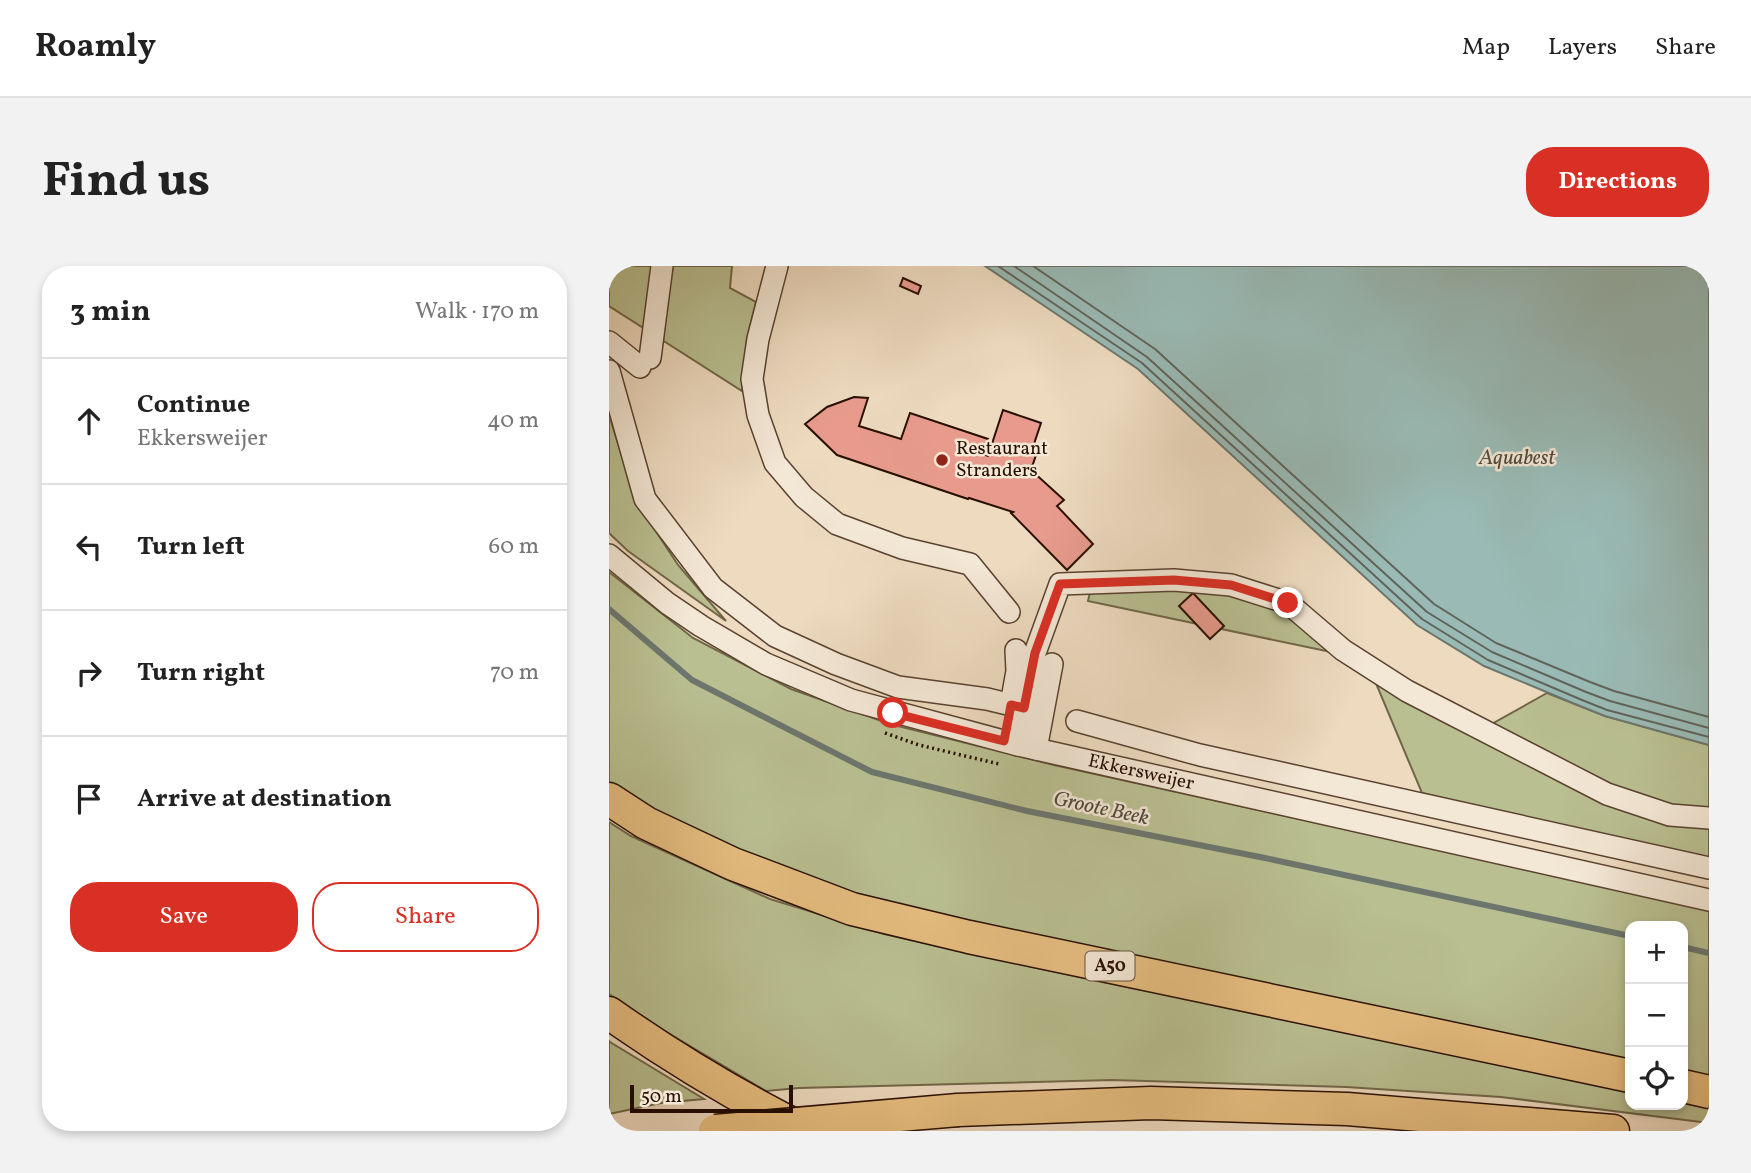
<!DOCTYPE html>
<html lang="en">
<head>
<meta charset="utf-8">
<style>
  body { margin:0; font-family:Vollkorn,serif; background:#f2f2f2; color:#222 }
  .controls { position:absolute; right:21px; bottom:21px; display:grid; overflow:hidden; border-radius:14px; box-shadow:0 4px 10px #0003 }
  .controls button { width:63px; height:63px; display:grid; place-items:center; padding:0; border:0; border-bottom:2px solid #e0e0e0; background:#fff; color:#222; font:35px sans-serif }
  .scale { position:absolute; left:21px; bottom:18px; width:163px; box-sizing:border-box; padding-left:7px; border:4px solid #290f00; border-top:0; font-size:19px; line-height:24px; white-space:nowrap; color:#290f00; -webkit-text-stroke:5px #f3e7d5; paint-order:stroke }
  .stop { position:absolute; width:21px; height:21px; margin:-16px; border:5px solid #d93025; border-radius:50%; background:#fff }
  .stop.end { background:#d93025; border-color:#fff; box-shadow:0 2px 7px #0008 }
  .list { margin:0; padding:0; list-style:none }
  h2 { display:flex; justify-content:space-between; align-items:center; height:91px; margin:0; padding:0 28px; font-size:30px }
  h2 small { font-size:23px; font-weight:400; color:#767676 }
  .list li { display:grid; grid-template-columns:46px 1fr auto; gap:21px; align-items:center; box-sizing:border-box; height:126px; padding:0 28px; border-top:2px solid #e0e0e0 }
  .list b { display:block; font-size:26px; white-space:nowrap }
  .list p { margin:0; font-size:23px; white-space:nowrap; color:#767676 }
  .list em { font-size:23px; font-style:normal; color:#767676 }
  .actions { display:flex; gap:14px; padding:21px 28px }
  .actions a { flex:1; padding:16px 0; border:2px solid #d93025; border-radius:28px; text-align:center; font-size:24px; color:#d93025 }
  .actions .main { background:#d93025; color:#fff }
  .icon { flex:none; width:38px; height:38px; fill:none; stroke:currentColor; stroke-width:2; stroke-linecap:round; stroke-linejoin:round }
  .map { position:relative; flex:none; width:1100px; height:865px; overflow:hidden; border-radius:28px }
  header { display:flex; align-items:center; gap:42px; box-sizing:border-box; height:98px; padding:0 35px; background:#fff; border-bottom:2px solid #e0e0e0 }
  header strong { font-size:33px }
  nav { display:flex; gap:38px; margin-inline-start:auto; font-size:24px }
  .intro { display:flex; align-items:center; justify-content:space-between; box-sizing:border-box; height:168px; padding:0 42px }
  h1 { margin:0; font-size:49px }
  .button { padding:18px 32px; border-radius:28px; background:#d93025; color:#fff; font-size:24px; font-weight:700 }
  main { display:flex; gap:42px; padding:0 42px }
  aside { flex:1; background:#fff; border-radius:28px; box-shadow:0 4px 10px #0003 }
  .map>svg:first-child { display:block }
  .green { fill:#b9bf91; stroke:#716748; stroke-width:2 }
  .water { fill:#99bab5; stroke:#6c766d; stroke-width:2 }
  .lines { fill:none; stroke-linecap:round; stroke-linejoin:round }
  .shore { stroke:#61645a; stroke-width:2 }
  .stream { stroke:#6c766d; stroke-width:6 }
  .building { fill:#e89b8d; stroke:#290f00; stroke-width:2 }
  .minor-casing { stroke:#5a4230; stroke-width:24 }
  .highway-casing { stroke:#290f00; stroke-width:35 }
  .path { stroke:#290f00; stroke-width:3.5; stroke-dasharray:2 3.5; stroke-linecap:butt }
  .minor { stroke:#f3e7d5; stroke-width:21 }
  .highway { stroke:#e6bd80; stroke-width:32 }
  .highway-bridge-casing { stroke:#290f00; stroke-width:35; stroke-linecap:butt }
  .highway-bridge { stroke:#e6bd80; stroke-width:32 }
  .route { stroke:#d93025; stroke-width:9 }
  .poi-dot { fill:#8f2418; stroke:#f3e7d5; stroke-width:2.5 }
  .labels { text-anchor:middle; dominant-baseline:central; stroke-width:5; stroke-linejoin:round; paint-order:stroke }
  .shield { fill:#f3e7d5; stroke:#665040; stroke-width:2 }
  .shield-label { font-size:18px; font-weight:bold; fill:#290f00 }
  .poi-label { font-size:19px; fill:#290f00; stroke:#f3e7d5; text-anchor:start }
  .street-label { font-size:19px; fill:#290f00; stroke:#f3e7d5 }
  .water-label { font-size:21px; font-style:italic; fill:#504b3f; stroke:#f3e7d5 }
</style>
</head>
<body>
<header>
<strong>Roamly</strong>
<nav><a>Map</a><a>Layers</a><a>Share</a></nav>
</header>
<div class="intro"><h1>Find us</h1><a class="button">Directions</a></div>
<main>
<aside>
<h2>3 min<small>Walk · 170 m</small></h2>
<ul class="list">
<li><svg class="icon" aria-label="ahead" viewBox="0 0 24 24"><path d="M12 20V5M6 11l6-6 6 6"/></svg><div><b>Continue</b><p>Ekkersweijer</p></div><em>40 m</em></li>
<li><svg class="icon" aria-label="left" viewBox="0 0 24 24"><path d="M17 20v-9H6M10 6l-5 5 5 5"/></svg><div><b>Turn left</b></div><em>60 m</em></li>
<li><svg class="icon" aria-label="right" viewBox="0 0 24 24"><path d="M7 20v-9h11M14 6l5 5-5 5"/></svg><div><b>Turn right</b></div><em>70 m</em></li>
<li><svg class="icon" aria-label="arrive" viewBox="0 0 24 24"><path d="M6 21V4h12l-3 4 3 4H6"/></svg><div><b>Arrive at destination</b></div></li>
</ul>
<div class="actions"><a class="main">Save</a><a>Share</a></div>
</aside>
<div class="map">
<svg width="1100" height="865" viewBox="0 0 1100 865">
  <rect width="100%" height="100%" fill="#eddabf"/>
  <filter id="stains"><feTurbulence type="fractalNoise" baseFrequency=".00286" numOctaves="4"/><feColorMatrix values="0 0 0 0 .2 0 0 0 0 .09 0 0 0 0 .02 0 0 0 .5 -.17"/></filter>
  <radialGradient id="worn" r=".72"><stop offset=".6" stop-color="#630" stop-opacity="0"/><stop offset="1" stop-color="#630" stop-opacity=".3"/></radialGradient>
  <g class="green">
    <path d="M0,0h123l-2,22 26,14 -9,36 -5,53 -133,-85z"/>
    <path d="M0,149l27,86 42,64 48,56 -98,-70 -19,-18z"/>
    <path d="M0,306l84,66 98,51 99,35 164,41 655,144v174l-26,-6v-151h-53v139l-777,-166 -115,-45 -129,-66z"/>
    <path d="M564,321l57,6 54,17 47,42 -243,-51 3,-13z"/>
    <path d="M766,415l289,140 45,7v34l-287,-69z"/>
    <path d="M938,427l58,23 104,29v63h-34l-56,-18 -129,-65z"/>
    <path d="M0,556l22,14 139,63 114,35 139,31 607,127v13h53v-2l26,5v15l-208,-26 -155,-10 -234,-7 -313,8 -33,3 -103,-61 -54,-36z"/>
    <path d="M0,775l1,1 94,57 -43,4 -52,11z"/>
  </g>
  <path class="water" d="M376,0h724v479l-104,-29 -25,-10 -96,-40 -67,-41 -279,-256z"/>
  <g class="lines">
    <g class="shore">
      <path d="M389,0l144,97 280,256 66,41 94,40 25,10 102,27"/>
      <path d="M405,0l133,91 280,255 65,40 94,40 24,9 99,27"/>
      <path d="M424,0l122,83 279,255 62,39 94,39 24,9 95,26"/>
    </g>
    <g class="stream">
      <path d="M0,343l83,71 180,92 155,39 238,47 365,78"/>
      <path d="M1074,681l26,6"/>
    </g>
  </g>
  <g class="building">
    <path d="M294,12l18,8 -3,8 -18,-8z"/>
    <path d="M245,131l14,1 -9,28 42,13 9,-26 78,26 -5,15 5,2 15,-46 38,13 -10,30 5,2 -5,15 33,30 -7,6 36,38 -26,26 -56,-57 2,-1 -44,-14 -1,1 -131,-44 -32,-31 22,-17z"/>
    <path d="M584,327l31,33 -14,13 -31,-33z"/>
  </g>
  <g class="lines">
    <defs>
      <g id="minor">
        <path d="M168,0l-19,73 -6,40 6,36 17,48 29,34 33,27 65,24 68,16 39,48"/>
        <path d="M0,76l31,25"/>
        <path d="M41,92l12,-92"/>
        <path d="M0,105l36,128 68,89 62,48 61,28 62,23 89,12 37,9"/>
        <path id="s1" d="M0,289l58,48 34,23 65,38 85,36 167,45 691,155"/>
        <path d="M403,433l5,-28 -1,-21"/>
        <path d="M468,455l123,34 509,113"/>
        <path d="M409,479l17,-92 25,-69 114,-4 57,5 57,18 55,47 64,41 200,103 63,21 39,3"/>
        <path d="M427,483l16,-85"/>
      </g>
      <g id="highway">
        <path d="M0,533l37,24 87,41 119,45 117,28 661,139"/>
        <path d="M0,747c61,43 127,83 193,116"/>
        <path d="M1074,820l26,6"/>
        <path d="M349,844l193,-7 196,6 266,22"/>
      </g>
    </defs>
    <use href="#minor" class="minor-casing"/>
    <use href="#highway" class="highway-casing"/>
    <path class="path" d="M276,467l34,12 80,19"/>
    <use href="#minor" class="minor"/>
    <use href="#highway" class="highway"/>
    <defs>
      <path id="highway-bridge" d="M106,865l243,-21"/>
    </defs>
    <use href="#highway-bridge" class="highway-bridge-casing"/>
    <use href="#highway-bridge" class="highway-bridge"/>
  </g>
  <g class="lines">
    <path class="route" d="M284,447l111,28 7,-36 13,3 11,-55 25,-69 114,-4 57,5 57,18"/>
  </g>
  <circle class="poi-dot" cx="333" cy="194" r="7"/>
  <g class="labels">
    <rect class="shield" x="476.5" y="685.5" width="49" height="29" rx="5"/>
    <g class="shield-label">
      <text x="501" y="700">A50</text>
    </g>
    <g class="poi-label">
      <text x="347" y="183">Restaurant<tspan x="347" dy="22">Stranders</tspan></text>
    </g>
    <g class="street-label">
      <text stroke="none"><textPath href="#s1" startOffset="583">Ekkersweijer</textPath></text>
    </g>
    <g class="water-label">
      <text x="908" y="192">Aquabest</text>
      <text transform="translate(492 543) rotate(12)">Groote Beek</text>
    </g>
  </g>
  <rect width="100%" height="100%" filter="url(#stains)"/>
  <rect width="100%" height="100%" fill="url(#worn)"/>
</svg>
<div class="controls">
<button>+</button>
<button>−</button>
<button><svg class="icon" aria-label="locate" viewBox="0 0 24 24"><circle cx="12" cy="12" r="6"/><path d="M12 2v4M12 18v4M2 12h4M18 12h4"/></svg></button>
</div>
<div class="scale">50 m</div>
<div class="stop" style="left:284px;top:447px"></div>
<div class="stop end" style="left:679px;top:337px"></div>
</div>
</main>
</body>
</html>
